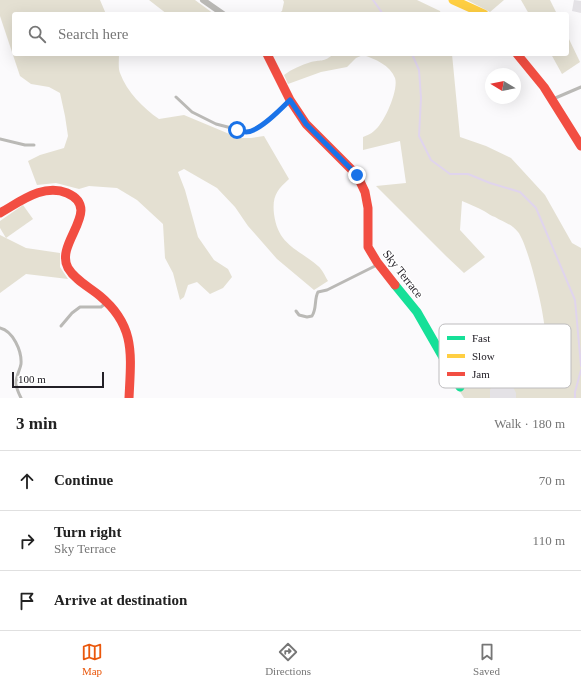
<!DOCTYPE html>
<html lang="en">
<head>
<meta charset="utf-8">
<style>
  body { margin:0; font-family:"Times New Roman",serif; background:#f6f6f6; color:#222 }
  .compass { position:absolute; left:485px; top:68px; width:36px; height:36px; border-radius:50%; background:#fff; box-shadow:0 4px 16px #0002; rotate:280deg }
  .scale { position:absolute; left:12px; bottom:10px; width:92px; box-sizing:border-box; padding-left:4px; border:2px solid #232027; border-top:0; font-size:11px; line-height:14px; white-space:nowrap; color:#232027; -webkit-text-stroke:3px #fff; paint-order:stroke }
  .stop { position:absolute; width:12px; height:12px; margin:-9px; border:3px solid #1a73e8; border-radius:50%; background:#fff }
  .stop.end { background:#1a73e8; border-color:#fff; box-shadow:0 1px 4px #0008 }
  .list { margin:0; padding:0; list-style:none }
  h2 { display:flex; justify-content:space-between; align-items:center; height:52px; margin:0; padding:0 16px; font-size:17px }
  h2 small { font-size:13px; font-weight:400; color:#767676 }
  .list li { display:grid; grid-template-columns:26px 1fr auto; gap:12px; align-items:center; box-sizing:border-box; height:60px; padding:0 16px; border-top:1px solid #e0e0e0 }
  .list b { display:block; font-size:15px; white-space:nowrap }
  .list p { margin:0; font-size:13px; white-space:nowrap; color:#767676 }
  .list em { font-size:13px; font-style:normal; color:#767676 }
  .icon { flex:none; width:22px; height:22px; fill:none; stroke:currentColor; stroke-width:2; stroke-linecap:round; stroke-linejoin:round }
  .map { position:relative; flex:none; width:581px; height:398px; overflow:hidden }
  .search { position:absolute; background:#fff; box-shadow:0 4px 16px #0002; left:12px; right:12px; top:12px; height:44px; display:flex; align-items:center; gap:10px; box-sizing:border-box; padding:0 14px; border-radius:4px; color:#767676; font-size:15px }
  .sheet { height:232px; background:#fff }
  nav { display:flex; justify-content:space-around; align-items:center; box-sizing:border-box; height:56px; border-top:1px solid #e0e0e0; background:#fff; font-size:11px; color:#767676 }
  nav a { display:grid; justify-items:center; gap:2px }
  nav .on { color:#ea580c }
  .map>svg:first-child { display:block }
  .green { fill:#e4e0d2 }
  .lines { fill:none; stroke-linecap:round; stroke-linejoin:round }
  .stream { stroke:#e0d4ed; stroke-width:2 }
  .building { fill:#e4e2e6 }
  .lane { stroke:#bab9b6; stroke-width:3 }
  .street { stroke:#bab9b6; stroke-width:6 }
  .fast { stroke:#16e098; stroke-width:9 }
  .slow { stroke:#ffcf43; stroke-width:9 }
  .jam { stroke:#f24e42; stroke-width:9 }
  .route { stroke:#1a73e8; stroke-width:5 }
  .labels { text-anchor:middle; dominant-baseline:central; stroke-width:3; stroke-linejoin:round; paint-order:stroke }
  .street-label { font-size:12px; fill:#232027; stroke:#fff }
  .key { fill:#fff; stroke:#bdbcbe; stroke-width:1 }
  .key-label { font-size:11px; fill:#232027 }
</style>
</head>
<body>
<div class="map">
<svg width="581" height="398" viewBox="0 0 581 398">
  <rect width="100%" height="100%" fill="#fbfafc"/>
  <g class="green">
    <path d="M0,0h100l6,14h-92v40h105c0,6 -1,14 1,19 7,19 23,35 39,46l25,-4 43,18 14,5h10l13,-2 25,43c-12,11 -17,17 -15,35 4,31 23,34 44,52 4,3 7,10 10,15l-14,9 -37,-31 -29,-33 -13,-19 -18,-19 -33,-19 -6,3 7,18 13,47 16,23 14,9 4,8 -9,11 -13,6 -13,-12 -9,3 -4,12 -4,3 -7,-27 -8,-15 -2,-34 -26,-24 -20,-12 -28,-2 -10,3 -23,-6 -19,2 -9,-24 12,-6 24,-7 4,-12 -3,-20 -5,-23 -11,-6 -18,-3 -11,-8 -20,-60z"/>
    <path d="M149,0h46l19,14h-47z"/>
    <path d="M283,0h134l23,11 1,3h-163l4,-3 2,-9z"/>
    <path d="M467,0h37l-14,12z"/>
    <path d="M521,0h29l7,14h-28z"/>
    <path d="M567,35l13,27 -18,12 -11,-20h16z"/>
    <path d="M334,54h118l8,83 26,9 25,12 34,37 27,48 9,5v150h-117l-18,-28c4,-1 9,-1 13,-2 17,-3 18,-20 31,-28 15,3 27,7 39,17l9,-2c3,-7 7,-13 7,-20 1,-17 -17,-91 -27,-103 -6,-8 -15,-10 -23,-15 -4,-1 -7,-4 -11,-6 -7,-4 -15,-7 -22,-10l-2,29 25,27 -21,16 -18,-17 -70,-70 30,-3 -6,-42 -37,9v-13c4,-2 8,-3 11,-6 10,-7 25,-41 21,-53 -5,-13 -20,-19 -32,-23l-7,3 -9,9 -26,5 -33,12 -4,-9c8,-6 17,-10 27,-13 12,-3 11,1 23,-8z"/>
    <path d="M23,205l10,14 -27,19 -6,-10v-7z"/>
    <path d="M0,235l26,13 34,5v14l8,12 -42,-5 -26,19z"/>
  </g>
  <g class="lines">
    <g class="stream">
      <path d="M373,0l10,14"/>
      <path d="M412,54l7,16 2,28 -2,38 12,24 19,14h18l22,9 30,9 16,16 39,92 6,66"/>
      <path d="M575,398v-6l6,-22"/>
    </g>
  </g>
  <g class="building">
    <path d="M574,0l7,1v12l-9,-2z"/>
    <path d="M499,381l9,1 4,3 4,8v5h-26v-8l2,-4z"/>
  </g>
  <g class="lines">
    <g class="lane">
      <path d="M176,97l16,15 24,12 31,8 7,-2 19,-13 16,-16"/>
      <path d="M553,99l28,-12"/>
      <path d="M0,139l25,6h9"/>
      <path d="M296,311l3,4 8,2 5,-1c5,-7 2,-17 6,-24l9,-2 50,-25"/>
      <path d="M61,326l11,-13 8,-6h21l5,-4"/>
      <path d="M0,328c13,3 22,23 21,36 -1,6 -5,12 -5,19 0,4 3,11 5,15"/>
      <path d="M458,380c16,2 24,2 39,-5"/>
    </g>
    <path class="street" d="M203,0l20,14"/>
    <path class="fast" d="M395,285l22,27 43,75"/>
    <path class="slow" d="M453,0l31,14"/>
    <g class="jam">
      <path d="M267,54l23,46 16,24 51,51 8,17 3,16v39l9,15 18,23"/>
      <path d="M517,54l27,33 37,59"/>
      <path d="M0,213c20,-11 43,-30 67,-20 37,16 -13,50 1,75 7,12 21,19 32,28 36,30 31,59 29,102"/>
    </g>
  </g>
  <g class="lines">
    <path class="route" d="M237,130c3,0 6,2 9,2 13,0 35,-23 44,-32l16,24 51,51"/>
  </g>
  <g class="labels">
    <g class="street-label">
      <text transform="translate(403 274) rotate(52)">Sky Terrace</text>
    </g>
  </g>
  <rect x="439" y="324" width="132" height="64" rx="6" class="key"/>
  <rect x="447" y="336" width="18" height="4" fill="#16e098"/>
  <rect x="447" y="354" width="18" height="4" fill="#ffcf43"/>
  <rect x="447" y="372" width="18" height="4" fill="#f24e42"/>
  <g class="key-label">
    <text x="472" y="342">Fast</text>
    <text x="472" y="360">Slow</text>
    <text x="472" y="378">Jam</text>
  </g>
</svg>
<svg class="compass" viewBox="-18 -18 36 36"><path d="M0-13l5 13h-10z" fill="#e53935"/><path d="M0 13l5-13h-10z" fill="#767676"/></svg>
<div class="scale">100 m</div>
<div class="stop" style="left:237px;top:130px"></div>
<div class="stop end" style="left:357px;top:175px"></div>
<div class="search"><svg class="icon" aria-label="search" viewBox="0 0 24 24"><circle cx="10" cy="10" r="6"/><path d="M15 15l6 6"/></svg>Search here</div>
</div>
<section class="sheet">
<h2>3 min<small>Walk · 180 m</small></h2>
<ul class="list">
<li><svg class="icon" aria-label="ahead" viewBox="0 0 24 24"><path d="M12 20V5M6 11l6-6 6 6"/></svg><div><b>Continue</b></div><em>70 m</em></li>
<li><svg class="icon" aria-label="right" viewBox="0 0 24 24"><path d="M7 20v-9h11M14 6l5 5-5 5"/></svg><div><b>Turn right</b><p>Sky Terrace</p></div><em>110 m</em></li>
<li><svg class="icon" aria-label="arrive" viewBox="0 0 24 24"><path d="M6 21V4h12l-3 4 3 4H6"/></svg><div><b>Arrive at destination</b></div></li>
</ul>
</section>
<nav>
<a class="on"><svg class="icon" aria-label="map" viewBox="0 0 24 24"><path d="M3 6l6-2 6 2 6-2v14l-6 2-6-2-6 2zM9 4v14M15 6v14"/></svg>Map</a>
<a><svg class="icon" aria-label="directions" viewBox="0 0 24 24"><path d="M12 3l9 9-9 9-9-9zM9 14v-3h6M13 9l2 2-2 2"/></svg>Directions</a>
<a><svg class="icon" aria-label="saved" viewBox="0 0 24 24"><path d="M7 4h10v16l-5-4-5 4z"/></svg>Saved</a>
</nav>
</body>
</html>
